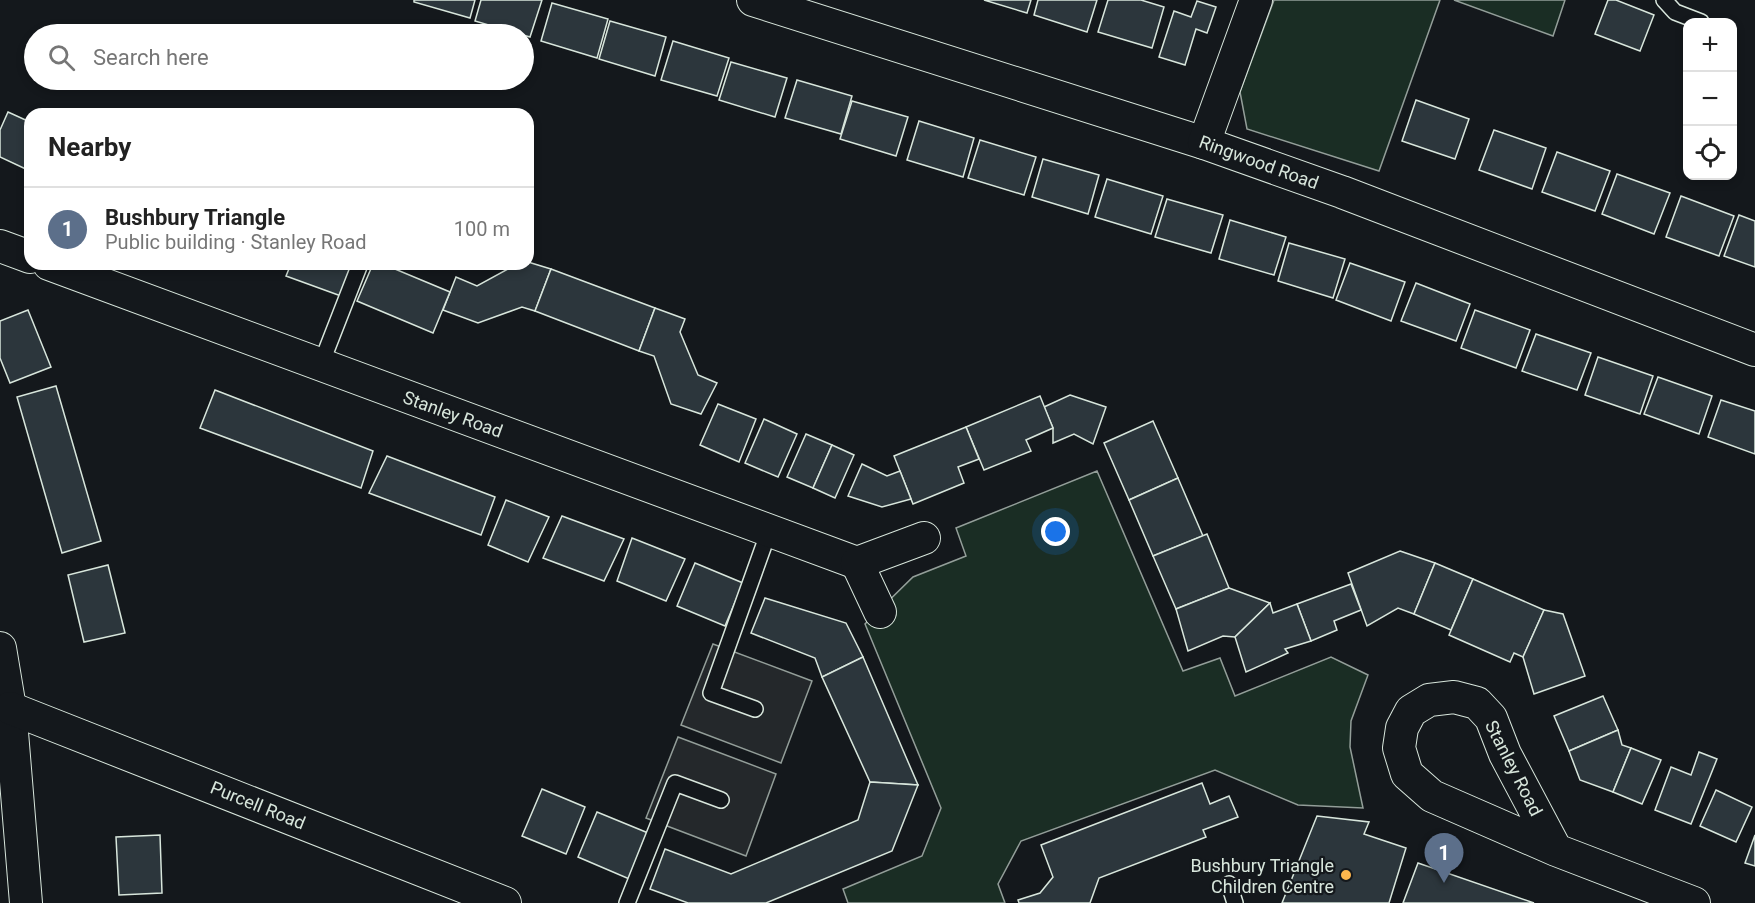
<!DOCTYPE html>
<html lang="en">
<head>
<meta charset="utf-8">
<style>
  body { margin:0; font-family:Roboto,sans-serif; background:#f2f2f2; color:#222 }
  .controls { position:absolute; right:18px; top:18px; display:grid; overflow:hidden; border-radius:12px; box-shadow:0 3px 9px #0003 }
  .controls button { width:54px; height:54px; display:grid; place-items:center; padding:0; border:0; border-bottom:2px solid #e0e0e0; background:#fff; color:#222; font:30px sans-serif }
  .you { position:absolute; left:1056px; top:532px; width:21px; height:21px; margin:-15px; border:4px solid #fff; border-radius:50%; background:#1a73e8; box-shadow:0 0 0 9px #1a73e833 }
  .badge { display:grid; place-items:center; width:39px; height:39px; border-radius:50%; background:#856535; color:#fff; font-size:20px; font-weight:700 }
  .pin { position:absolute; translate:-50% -50px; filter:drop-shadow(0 2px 3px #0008) }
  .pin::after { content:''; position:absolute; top:32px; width:21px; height:18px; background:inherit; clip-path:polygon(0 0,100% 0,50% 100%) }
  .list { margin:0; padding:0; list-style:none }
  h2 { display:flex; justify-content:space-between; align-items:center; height:78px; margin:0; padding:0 24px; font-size:26px }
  h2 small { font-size:20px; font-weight:400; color:#767676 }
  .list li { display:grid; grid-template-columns:39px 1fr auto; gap:18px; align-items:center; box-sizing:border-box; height:84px; padding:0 24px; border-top:2px solid #e0e0e0 }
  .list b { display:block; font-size:22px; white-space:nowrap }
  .list p { margin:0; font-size:20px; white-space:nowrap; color:#767676 }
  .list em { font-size:20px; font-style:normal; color:#767676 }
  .icon { flex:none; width:33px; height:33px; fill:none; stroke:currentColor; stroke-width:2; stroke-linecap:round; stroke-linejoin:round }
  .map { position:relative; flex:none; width:1755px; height:903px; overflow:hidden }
  .search { position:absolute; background:#fff; box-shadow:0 3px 9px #0003; left:24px; top:24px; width:510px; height:66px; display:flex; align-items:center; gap:15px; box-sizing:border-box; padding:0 21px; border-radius:33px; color:#767676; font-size:22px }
  .panel { position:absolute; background:#fff; box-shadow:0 3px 9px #0003; left:24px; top:108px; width:510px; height:162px; border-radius:18px }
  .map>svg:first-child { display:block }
  .green { fill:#1a2d24; stroke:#939e99; stroke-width:1.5 }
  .parking { fill:#24282b; stroke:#939e99; stroke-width:1.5 }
  .building { fill:#2c363c; stroke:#d8e6dc; stroke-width:1.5 }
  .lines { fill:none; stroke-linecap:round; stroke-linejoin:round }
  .lane-casing { stroke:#d8e6dc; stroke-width:18 }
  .street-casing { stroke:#d8e6dc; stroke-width:34 }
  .lane { stroke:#14181c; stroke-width:15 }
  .street { stroke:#14181c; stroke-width:32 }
  .poi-dot { fill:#ffb74d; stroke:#14181c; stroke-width:2 }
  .labels { text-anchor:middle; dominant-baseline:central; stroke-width:4.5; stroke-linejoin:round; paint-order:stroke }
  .street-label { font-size:18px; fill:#d8e6dc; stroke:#14181c }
  .poi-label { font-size:18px; fill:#d8e6dc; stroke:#14181c; text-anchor:end }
</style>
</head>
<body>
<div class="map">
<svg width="1755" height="903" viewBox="0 0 1755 903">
  <rect width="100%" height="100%" fill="#14181c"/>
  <g class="green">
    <path d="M1274,0h166l-61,171 -132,-42 -7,-37z"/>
    <path d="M1454,0h111l-12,36z"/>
    <path d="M1097,471l86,200 37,-13 15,38 96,-39 37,18 -17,46 -1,26 13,61 -65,-3 -83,-35 -194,71 -23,43 7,19h-157l-5,-14 79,-33 19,-48 -76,-184 48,-47 53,-21 -10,-28z"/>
  </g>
  <g class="parking">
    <path d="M713,644l99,37 -31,82 -100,-38z"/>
    <path d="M678,737l98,37 -30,82 -100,-38z"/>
  </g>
  <g class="building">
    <path d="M414,0h61l-5,18 -56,-16z"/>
    <path d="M481,0h61l-12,37 -55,-16z"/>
    <path d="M984,0h47l-4,13z"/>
    <path d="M1038,0h59l-10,32 -53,-17z"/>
    <path d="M1108,0h33l23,7 -12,41 -54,-16z"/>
    <path d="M1608,0h8l38,15 -14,36 -45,-17z"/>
    <path d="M1197,1l19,6 -9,26 -11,-4 -11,36 -26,-8 15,-46 17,6z"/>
    <path d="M552,3l56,16 -11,39 -56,-17z"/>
    <path d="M610,21l56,16 -11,39 -56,-17z"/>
    <path d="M673,41l56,17 -12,38 -56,-16z"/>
    <path d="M731,62l56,16 -12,39 -56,-17z"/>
    <path d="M797,80l55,16 -11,38 -56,-16z"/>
    <path d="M1416,100l53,19 -14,40 -53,-18z"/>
    <path d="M852,101l56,16 -12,39 -56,-17z"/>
    <path d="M8,112l22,10v49l-30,-14v-27z"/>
    <path d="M919,121l55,17 -11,39 -56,-17z"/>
    <path d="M1494,130l52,18 -14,41 -53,-19z"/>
    <path d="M980,140l56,17 -12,38 -56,-17z"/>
    <path d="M1557,152l53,19 -15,40 -53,-19z"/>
    <path d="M1043,159l56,16 -11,39 -56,-17z"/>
    <path d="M1617,174l53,19 -16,41 -52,-20z"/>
    <path d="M1107,179l56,17 -12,38 -56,-17z"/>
    <path d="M1681,196l53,20 -15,40 -53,-19z"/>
    <path d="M1167,199l56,16 -12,38 -56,-16z"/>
    <path d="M1739,215l16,6v46l-31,-11z"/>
    <path d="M1230,220l56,17 -12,38 -55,-16z"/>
    <path d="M1289,243l56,16 -12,39 -55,-17z"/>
    <path d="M528,262l23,7 -16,42 -13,-4 -44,16 -35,-13 13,-33 21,9 40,-22h11z"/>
    <path d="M1350,263l55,19 -14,39 -55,-21z"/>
    <path d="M291,264h63l-13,32 -55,-20z"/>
    <path d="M373,264h10l67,28 -17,41 -76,-32z"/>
    <path d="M551,269l104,39 -16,43 -104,-40z"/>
    <path d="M1416,283l54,21 -14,37 -55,-20z"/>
    <path d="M655,308l30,11 -5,13 18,43 19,8 -16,31 -30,-10 -17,-48 -15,-5z"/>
    <path d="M28,310l23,57 -41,16 -10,-25v-37z"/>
    <path d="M1475,310l55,20 -14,38 -55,-20z"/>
    <path d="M1536,334l55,19 -14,37 -55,-19z"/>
    <path d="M1598,357l55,19 -13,38 -55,-19z"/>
    <path d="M1658,377l54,19 -13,38 -55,-20z"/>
    <path d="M56,386l45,155 -39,12 -45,-156z"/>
    <path d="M215,390l158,61 -12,37 -161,-60z"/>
    <path d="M1070,395l36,12 -13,37 -19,-10 -21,9v-15l-9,-21z"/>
    <path d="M1040,396l13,32 -27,12 5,11 -47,19 -18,-43z"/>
    <path d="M1721,400l34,11v43l-47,-17z"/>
    <path d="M718,404l38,15 -17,43 -39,-17z"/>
    <path d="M764,419l33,15 -19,43 -33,-14z"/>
    <path d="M1153,421l25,57 -49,22 -25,-57z"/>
    <path d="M966,427l13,32 -21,8 6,16 -51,21 -19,-48z"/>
    <path d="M806,434l26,11 -19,43 -26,-11z"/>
    <path d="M832,445l22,10 -19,43 -22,-10z"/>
    <path d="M387,456l108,41 -14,38 -112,-42z"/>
    <path d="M862,464l25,12 13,-5 11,28 -29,8 -34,-11z"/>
    <path d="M1178,478l25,58 -50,20 -24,-56z"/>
    <path d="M506,500l43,17 -21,45 -40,-17z"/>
    <path d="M562,516l62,23 -20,42 -61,-23z"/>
    <path d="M1207,534l22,54 -53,21 -23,-53z"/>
    <path d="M632,538l53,21 -19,42 -49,-20z"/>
    <path d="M1400,551l35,12 -21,51 -16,-6 -31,18 -19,-53z"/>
    <path d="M695,563l48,20 -18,43 -48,-20z"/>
    <path d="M1435,563l38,16 -22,51 -37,-16z"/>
    <path d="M108,565l17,68 -41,9 -16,-67z"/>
    <path d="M1473,579l71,31 -21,47 -9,-4 -4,9 -61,-27z"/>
    <path d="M1351,584l10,26 -27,11 3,9 -26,11 -14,-37z"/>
    <path d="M1229,588l41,15 -35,34 -12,-1 -35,15 -12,-42z"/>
    <path d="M765,598l81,25 17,34 -41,20 -7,-19 -64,-25z"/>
    <path d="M1270,603l3,10 24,-9 14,37 -26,8 3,4 -42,19 -11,-35z"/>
    <path d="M1544,610l19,4 22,62 -51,18 -11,-37z"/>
    <path d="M863,657l55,128 -48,-3 -48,-105z"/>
    <path d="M1603,696l15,34 -49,21 -15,-35z"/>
    <path d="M1618,730l4,15 9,3 -18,44 -33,-12 -11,-29z"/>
    <path d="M1631,748l30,12 -19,44 -29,-12z"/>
    <path d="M1699,752l18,7 -26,65 -36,-14 16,-43 20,8z"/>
    <path d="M870,782l48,3 -26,66 -126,52h-78l-38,-14 15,-40 66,25 127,-54z"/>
    <path d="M1202,783l8,21 19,-8 9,21 -35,13 3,7 -107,41 -9,25h-71l-1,-3 22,-7 13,-16 -12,-32z"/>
    <path d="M542,789l43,18 -19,47 -44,-18z"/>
    <path d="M1716,790l36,17 -16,35 -36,-16z"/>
    <path d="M597,812l56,23 -19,46 -56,-24z"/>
    <path d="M1317,816l52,6 -5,12 42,14 -17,55h-107z"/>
    <path d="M160,835l2,58 -43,2 -3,-58z"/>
    <path d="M1755,835v31l-10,-3z"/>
    <path d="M1418,863l116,40h-131z"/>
  </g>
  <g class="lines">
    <defs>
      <g id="lane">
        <path d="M1664,0l11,12 26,10"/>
        <path d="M321,364l39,-100"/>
        <path d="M755,709l-44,-16 58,-162"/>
        <path d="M1229,884l6,19"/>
        <path d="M627,903l48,-120 46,17"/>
      </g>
      <g id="street">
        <path d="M753,0l451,143 138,49 413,158"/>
        <path d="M1204,143l52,-143"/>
        <path d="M0,246l30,11"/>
        <path d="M49,264l808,299"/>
        <path d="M880,612l-23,-49 67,-25"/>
        <path d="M0,648l10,60 16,195"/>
        <path d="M10,708l495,195"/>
        <path d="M1556,850l-51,-96 -14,-36 -14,-15 -23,-6 -25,3 -18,11 -9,17 -3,20 8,26 25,22 124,54 138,53"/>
      </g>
    </defs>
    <use href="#lane" class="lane-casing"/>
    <use href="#street" class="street-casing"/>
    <use href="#lane" class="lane"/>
    <use href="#street" class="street"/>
  </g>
  <circle class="poi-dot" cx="1346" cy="875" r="6"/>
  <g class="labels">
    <g class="street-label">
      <text transform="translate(1259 162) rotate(20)">Ringwood Road</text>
      <text transform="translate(453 414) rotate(20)">Stanley Road</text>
      <text transform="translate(1514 768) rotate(63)">Stanley Road</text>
      <text transform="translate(258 805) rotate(22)">Purcell Road</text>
    </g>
    <g class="poi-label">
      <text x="1334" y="865">Bushbury Triangle<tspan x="1334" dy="21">Children Centre</tspan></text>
    </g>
  </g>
</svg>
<div class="controls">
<button>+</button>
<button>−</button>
<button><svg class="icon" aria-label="locate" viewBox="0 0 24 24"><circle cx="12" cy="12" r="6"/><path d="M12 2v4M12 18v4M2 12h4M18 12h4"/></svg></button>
</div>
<div class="you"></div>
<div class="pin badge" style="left:1444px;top:883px;background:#5c6f8a">1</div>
<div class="search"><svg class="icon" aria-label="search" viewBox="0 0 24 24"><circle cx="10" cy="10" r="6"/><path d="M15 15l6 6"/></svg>Search here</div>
<section class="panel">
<h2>Nearby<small></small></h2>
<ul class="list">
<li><span class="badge" style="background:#5c6f8a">1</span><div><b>Bushbury Triangle</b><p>Public building · Stanley Road</p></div><em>100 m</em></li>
</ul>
</section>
</div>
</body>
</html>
